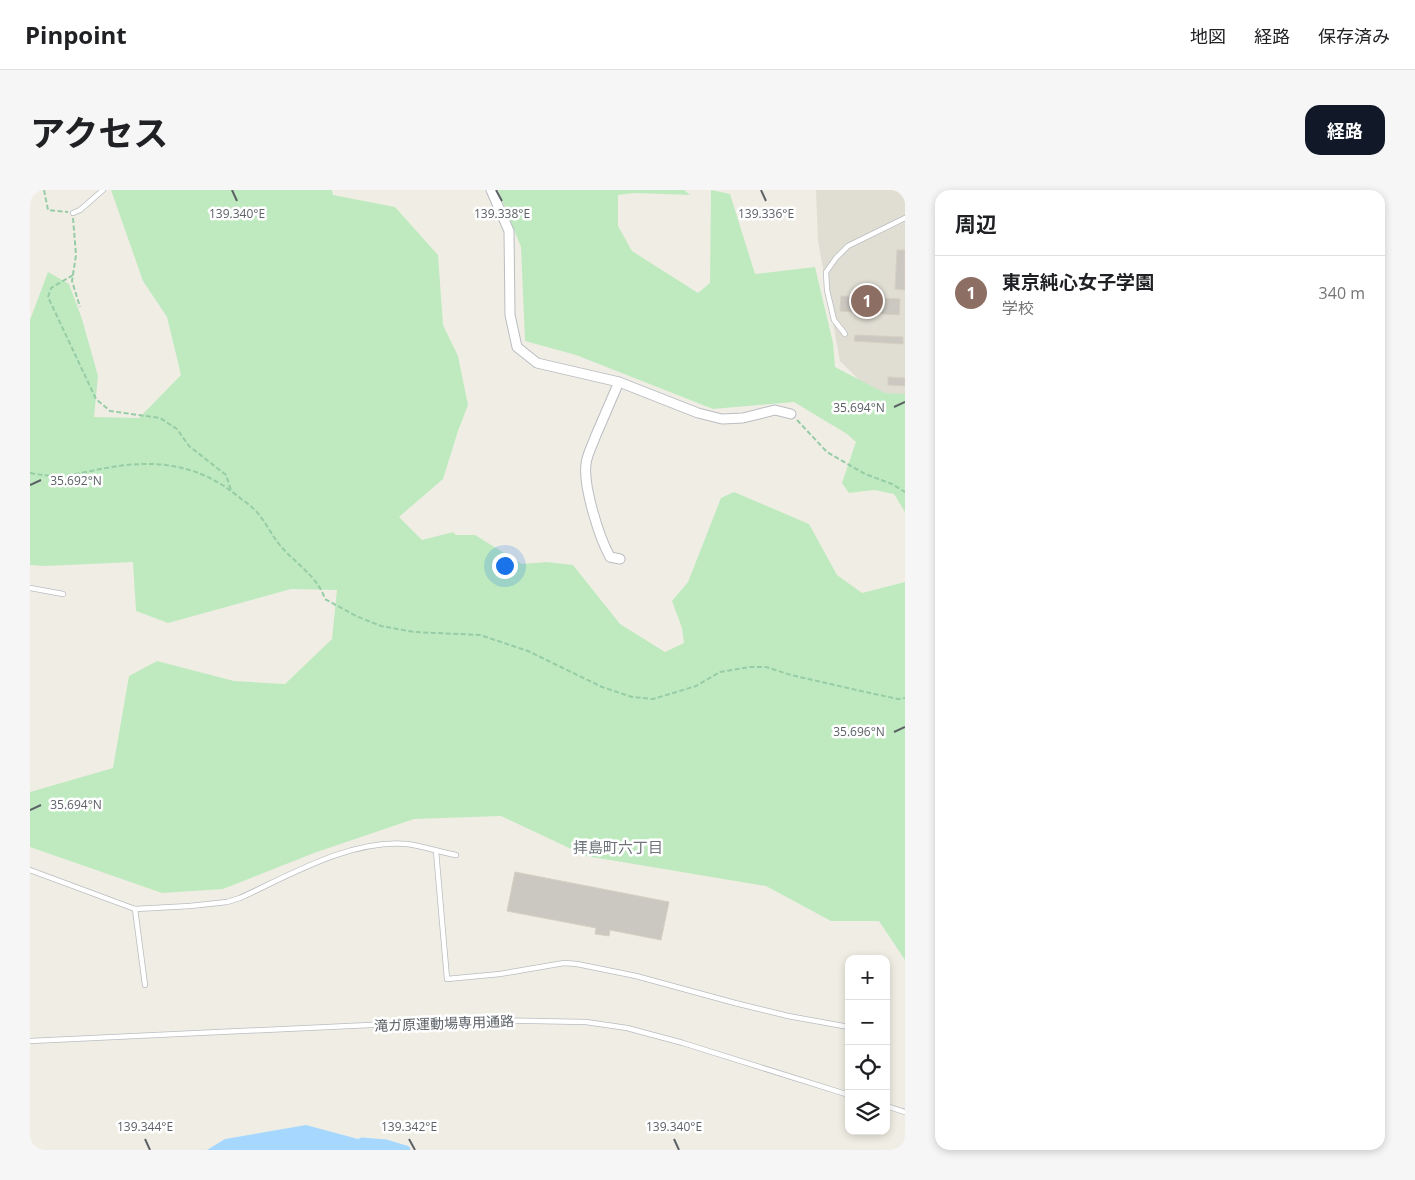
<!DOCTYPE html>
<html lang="ja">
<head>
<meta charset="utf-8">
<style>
  body { margin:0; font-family:"Open Sans","Noto Sans JP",sans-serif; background:#f6f6f6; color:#202124 }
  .controls { position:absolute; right:15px; bottom:15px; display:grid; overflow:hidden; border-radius:10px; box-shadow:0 2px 8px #0003 }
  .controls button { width:45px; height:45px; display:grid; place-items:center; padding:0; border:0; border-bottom:1px solid #e0e0e0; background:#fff; color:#202124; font:25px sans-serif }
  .you { position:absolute; left:474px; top:375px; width:18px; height:18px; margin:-12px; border:4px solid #fff; border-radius:50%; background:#1a73e8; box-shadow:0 0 0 8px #1a73e833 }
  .badge { display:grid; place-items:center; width:32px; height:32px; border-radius:50%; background:#111827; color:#fff; font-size:16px; font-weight:700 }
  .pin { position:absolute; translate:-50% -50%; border:2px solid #fff; box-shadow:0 1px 5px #0006 }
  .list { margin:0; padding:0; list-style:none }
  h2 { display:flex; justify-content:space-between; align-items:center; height:65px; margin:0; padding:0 20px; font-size:21px }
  h2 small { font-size:16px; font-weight:400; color:#757577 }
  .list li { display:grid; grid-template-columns:32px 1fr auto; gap:15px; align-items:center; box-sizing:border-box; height:75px; padding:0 20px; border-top:1px solid #e0e0e0 }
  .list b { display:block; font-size:19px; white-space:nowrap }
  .list p { margin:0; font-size:16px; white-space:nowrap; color:#757577 }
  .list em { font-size:16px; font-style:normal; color:#757577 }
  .icon { flex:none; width:28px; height:28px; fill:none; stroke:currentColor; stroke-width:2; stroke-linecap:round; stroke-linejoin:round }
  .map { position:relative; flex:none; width:875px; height:960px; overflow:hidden; border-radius:15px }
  header { display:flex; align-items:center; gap:30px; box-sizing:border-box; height:70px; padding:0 25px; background:#fff; border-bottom:1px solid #e0e0e0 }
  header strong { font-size:24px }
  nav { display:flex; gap:28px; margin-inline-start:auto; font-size:18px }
  .intro { display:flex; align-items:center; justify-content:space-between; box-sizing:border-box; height:120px; padding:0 30px }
  h1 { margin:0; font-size:35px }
  .button { padding:12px 22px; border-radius:15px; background:#111827; color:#fff; font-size:18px; font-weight:700 }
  main { display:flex; gap:30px; padding:0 30px }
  aside { flex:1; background:#fff; border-radius:15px; box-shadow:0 2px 8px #0003 }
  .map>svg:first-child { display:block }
  .education { fill:#e0ddd3 }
  .green { fill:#bfeabf }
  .water { fill:#a6d8ff }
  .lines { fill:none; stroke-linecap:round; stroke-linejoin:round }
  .canal { stroke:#a6d8ff; stroke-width:9 }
  .building { fill:#cbc8c1; stroke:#d6cfc2 }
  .lane-casing { stroke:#b9bdc2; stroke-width:6 }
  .street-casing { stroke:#b9bdc2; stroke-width:11 }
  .path { stroke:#96cca6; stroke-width:2; stroke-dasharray:5 2.5; stroke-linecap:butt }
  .lane { stroke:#fff; stroke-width:4.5 }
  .street { stroke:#fff; stroke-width:9 }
  .ticks { fill:none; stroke:#5c6166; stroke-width:2 }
  .labels { text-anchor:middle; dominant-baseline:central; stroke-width:5; stroke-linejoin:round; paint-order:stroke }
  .street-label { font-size:14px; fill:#5c6166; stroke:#fff }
  .neighbourhood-label { font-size:15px; fill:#6d7379; stroke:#fff }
  .ticks-label { font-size:12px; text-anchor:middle; fill:#5c6166; stroke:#fff; stroke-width:5; stroke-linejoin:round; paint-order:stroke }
</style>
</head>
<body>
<header>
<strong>Pinpoint</strong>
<nav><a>地図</a><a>経路</a><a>保存済み</a></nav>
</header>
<div class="intro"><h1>アクセス</h1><a class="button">経路</a></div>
<main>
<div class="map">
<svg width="875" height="960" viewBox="0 0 875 960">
  <rect width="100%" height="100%" fill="#f0eee4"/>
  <path class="education" d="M786,0h89v218l-21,-3 -44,-44 -22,-120z"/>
  <g class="green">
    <path d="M81,0h221l1,5 62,12 43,48 5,70 15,31 10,49 -10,26 -15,48 -44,38 23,23 31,-8 3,3h19l47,29 25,-2 26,3 47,59 45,28 19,-9 -2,-15 -10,-27 16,-19 33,-84 13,-6 75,32 28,51 25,18 43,-11v378l-26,-39h-48l-65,-35 -180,-30 -85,-40 -87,3 -100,34 -91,36 -61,4 -132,-46v-55l83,-24 16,-92 28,-15 77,20 51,3 47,-45 5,-49 -46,-1 -123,34 -32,-12 -3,-49 -88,4 -15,-1v-245l18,-48 21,12 13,35 16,57 -4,41 45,1 42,-43 -14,-58 -24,-36z"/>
    <path d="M468,0h186l6,5 -56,-2 -16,2v31l14,25 66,42 12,-10 1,-93 19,4 25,80 60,-7 18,76 2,24 50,26 20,1v118l-11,-18 -20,-4 -25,3 -7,-10 14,-41 -9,-8 -53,-32 -81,7 -137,-54 -51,-14 -4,-94z"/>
  </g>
  <path class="water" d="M276,935l93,25h-192l18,-11z"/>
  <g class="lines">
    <path class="canal" d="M332,952l24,2 20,6"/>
  </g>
  <g class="building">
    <path d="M867,60h8v40l-10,-1z"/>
    <path d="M811,106l59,3 -1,16 -59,-4z"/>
    <path d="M825,145l48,2v7l-49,-3z"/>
    <path d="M858,187l17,1v8l-17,-1z"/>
    <path d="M485,682l154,30 -8,38 -51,-10 -1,6 -14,-2 1,-6 -89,-17z"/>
  </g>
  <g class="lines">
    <defs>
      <g id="lane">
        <path d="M43,23l7,-3 23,-20"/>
        <path d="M815,144l-11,-14 -7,-30 -1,-18 10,-14 12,-12 57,-28"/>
        <path d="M0,398l33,6"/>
        <path d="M406,661l11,128 53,-5 64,-11 13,1 59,12 99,27 53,13 61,11"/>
        <path d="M0,680l105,39 55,-3 37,-4 13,-4c50,-23 111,-59 167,-54 16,2 32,8 49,11"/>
        <path d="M105,719l10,76"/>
        <path d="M0,851l446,-21 110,2 41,6 56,15 166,52"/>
        <path d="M856,916l19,6"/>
      </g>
      <g id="street">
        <path d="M461,0l18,41 1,84 7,32 20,16 82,19 79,31 24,6 21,-1 32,-8 16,4"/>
        <path d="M589,192c-8,18 -15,35 -23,53 -3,9 -9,19 -10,29 -3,22 13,73 24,93l10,2"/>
      </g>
    </defs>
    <use href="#lane" class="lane-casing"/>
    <use href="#street" class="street-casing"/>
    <g class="path">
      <path d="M14,0l4,20 20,2"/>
      <path d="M43,28l3,37 -4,26 8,26"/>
      <path d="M43,85l-22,13 -3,9 48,102 14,12 50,7 17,11 12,17 37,29 5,15"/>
      <path d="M767,230l30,32 38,22 27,10 13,8"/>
      <path d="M0,283c33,7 51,-1 82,-6 49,-8 90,-1 128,31 7,5 15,11 20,18 7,9 12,19 19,28 15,19 38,31 46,55l31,17 25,10 33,6 66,3 48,16 74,36 30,10 21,2 43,-13 24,-14 30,-5h16l25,8 70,16 37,8 7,-1"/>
    </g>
    <use href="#lane" class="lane"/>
    <use href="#street" class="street"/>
  </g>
  <path class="ticks" d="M202,0l5,11M466,0l6,11M731,0l5,11M864,217l11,-5M0,295l11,-5M864,542l11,-5M0,620l11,-5M115,949l5,11M379,949l6,11M644,949l5,11"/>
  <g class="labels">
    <g class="street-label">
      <text transform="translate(414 833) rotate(-2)">滝ガ原運動場専用通路</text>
    </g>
    <g class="neighbourhood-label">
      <text x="588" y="657">拝島町六丁目</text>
    </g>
  </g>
  <g class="ticks-label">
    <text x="207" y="28">139.340°E</text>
    <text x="472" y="28">139.338°E</text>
    <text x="736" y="28">139.336°E</text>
    <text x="829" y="222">35.694°N</text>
    <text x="46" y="295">35.692°N</text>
    <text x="829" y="546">35.696°N</text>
    <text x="46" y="619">35.694°N</text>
    <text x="379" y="941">139.342°E</text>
    <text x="115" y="941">139.344°E</text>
    <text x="644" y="941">139.340°E</text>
  </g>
</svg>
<div class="controls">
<button>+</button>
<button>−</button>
<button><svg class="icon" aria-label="locate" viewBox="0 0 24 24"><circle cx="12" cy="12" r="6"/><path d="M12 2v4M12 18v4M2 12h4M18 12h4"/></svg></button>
<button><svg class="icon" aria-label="layers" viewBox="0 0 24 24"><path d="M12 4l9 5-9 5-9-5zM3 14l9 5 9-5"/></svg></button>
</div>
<div class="you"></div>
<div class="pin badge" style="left:837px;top:111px;background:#8d6e63">1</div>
</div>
<aside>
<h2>周辺<small></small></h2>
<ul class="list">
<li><span class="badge" style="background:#8d6e63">1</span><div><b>東京純心女子学園</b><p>学校</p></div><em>340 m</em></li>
</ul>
</aside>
</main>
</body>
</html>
